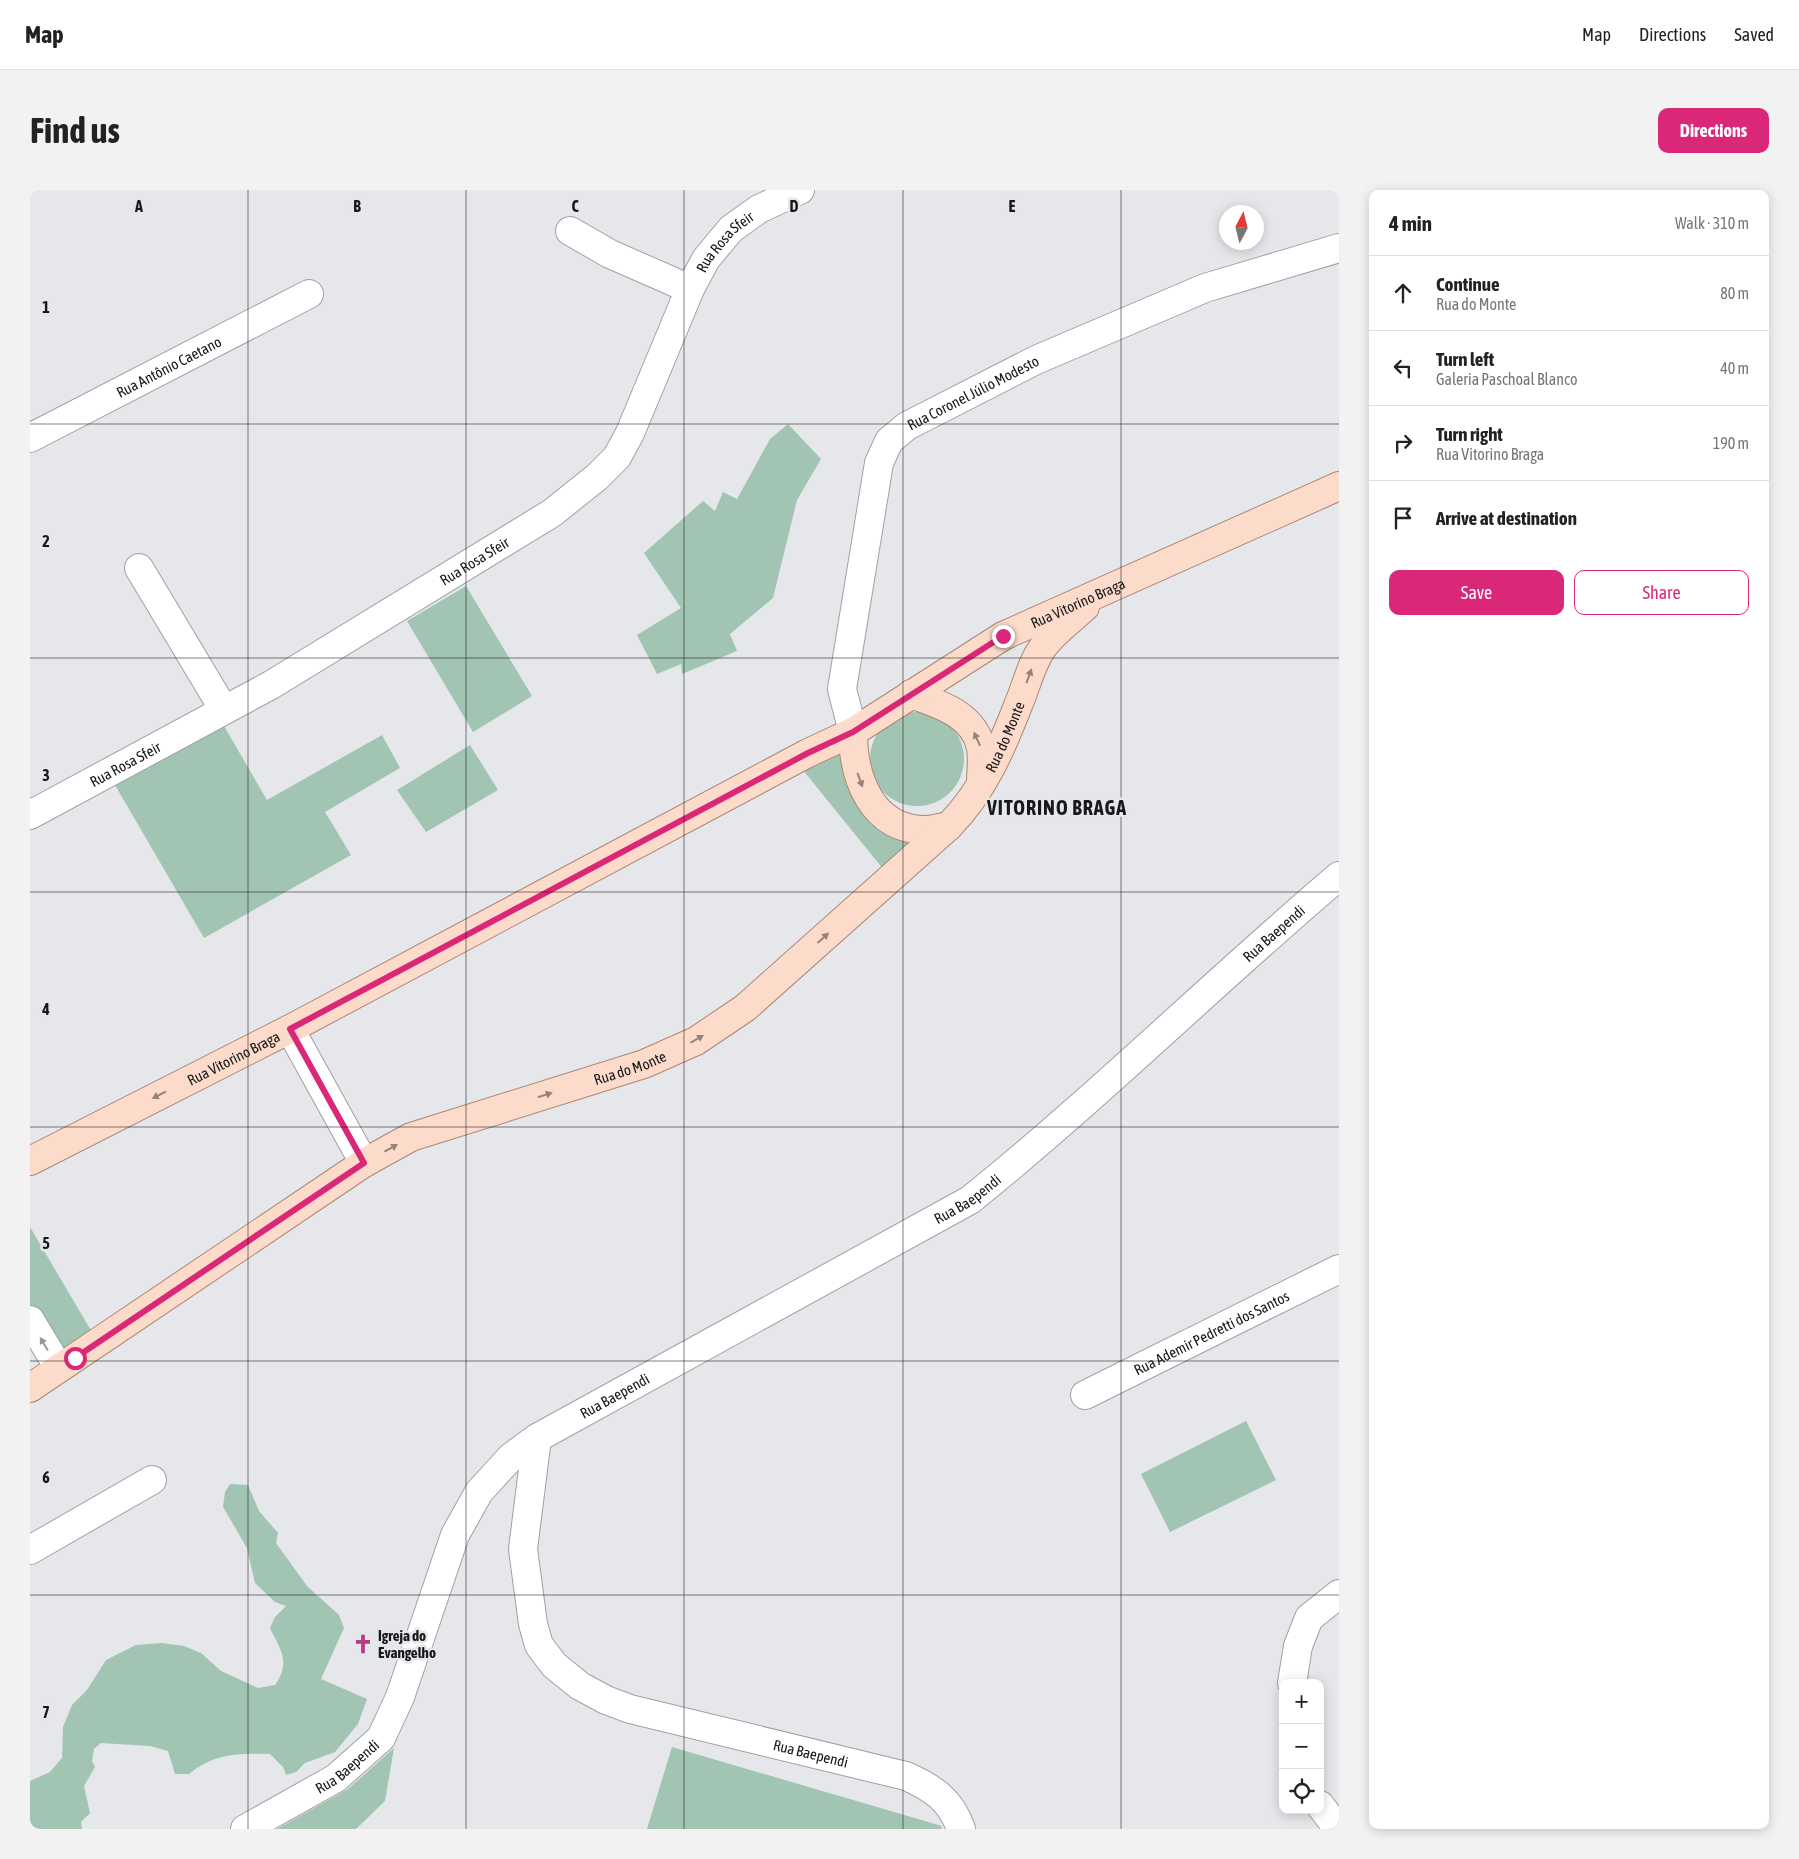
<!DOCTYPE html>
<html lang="en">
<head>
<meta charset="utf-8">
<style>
  body { margin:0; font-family:"Asap Condensed",sans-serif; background:#f2f2f2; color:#222 }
  .controls { position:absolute; right:15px; bottom:15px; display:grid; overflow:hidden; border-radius:10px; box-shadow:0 2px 12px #0003 }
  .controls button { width:45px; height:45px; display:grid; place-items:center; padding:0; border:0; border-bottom:1px solid #e0e0e0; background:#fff; color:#222; font:25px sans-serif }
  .compass { position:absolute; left:1189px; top:15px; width:45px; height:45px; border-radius:50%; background:#fff; box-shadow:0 2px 12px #0003; rotate:7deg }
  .stop { position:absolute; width:15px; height:15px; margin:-11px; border:4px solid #db2777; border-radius:50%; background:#fff }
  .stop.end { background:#db2777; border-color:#fff; box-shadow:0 1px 5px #0008 }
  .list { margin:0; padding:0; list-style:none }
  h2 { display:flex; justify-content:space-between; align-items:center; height:65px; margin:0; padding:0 20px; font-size:21px }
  h2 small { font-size:16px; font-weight:400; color:#767676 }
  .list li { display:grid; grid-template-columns:32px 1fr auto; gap:15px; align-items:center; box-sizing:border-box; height:75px; padding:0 20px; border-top:1px solid #e0e0e0 }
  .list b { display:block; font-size:19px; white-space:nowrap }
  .list p { margin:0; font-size:16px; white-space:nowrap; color:#767676 }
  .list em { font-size:16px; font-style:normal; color:#767676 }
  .actions { display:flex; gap:10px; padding:15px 20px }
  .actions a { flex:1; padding:11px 0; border:1px solid #db2777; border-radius:10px; text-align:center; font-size:18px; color:#db2777 }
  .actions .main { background:#db2777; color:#fff }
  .icon { flex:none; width:28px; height:28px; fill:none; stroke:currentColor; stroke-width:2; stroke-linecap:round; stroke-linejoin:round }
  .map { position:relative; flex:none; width:1309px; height:1639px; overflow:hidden; border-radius:10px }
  header { display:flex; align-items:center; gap:30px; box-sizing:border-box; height:70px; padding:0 25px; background:#fff; border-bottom:1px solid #e0e0e0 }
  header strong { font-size:24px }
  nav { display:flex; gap:28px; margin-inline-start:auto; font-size:18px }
  .intro { display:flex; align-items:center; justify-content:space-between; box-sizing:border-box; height:120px; padding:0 30px }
  h1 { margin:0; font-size:35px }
  .button { padding:12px 22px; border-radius:10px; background:#db2777; color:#fff; font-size:18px; font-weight:700 }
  main { display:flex; gap:30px; padding:0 30px }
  aside { flex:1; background:#fff; border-radius:10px; box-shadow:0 2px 12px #0003 }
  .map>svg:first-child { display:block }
  .green { fill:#a1c5b2 }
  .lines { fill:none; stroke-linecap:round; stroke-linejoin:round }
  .minor-casing { stroke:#9fa1a3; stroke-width:30 }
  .major-casing { stroke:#ab8775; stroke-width:30 }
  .minor { stroke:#fff; stroke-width:28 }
  .major { stroke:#fcdbca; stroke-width:28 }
  .oneway { fill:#95837a }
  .oneway2 { fill:#979798 }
  .route { stroke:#db2777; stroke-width:6 }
  .grid { fill:none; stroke:#171819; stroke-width:1; stroke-opacity:0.55 }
  .labels { text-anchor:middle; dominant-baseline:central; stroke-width:5; stroke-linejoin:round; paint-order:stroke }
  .street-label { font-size:15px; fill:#171819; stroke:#e5e7ea }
  .poi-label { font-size:15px; font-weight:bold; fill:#171819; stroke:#e5e7ea; text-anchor:start }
  .district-label { font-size:20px; font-weight:bold; letter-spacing:1px; fill:#171819; stroke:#e5e7ea }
  .grid-label { font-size:16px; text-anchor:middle; font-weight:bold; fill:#171819; stroke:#e5e7ea; stroke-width:5; stroke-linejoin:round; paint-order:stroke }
</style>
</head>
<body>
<header>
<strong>Map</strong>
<nav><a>Map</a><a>Directions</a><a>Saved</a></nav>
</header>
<div class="intro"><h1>Find us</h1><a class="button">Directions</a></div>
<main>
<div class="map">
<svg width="1309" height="1639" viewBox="0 0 1309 1639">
  <rect width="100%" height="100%" fill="#e5e7ea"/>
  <g class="green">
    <path d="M758,234l33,35 -24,41 -24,98 -43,36 7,17 -55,23 -1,-10 -24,10 -20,-39 44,-27 -37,-55 59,-52 12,10 8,-19 14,7 33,-60z"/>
    <path d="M436,396l66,110 -59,36 -66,-111z"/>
    <circle cx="887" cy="569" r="47"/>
    <path d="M187,524l50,86 115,-65 18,33 -75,44 26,43 -147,83 -96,-165z"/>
    <path d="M821,547v36l69,61 -32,41 -90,-111z"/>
    <path d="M440,555l28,45 -72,42 -29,-42z"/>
    <path d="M0,1037l66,112 -37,21 -29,-50z"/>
    <path d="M1216,1231l30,59 -106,52 -29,-58z"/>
    <path d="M200,1294l18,1 11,26 19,22 -2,10 31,43 32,29 5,13 -23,51 46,20 -9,25 -23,28 -30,11 -9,9 -10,3 -3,-8 -13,-13c-31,-1 -56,-1 -81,20h-14l-7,-23 -18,-5 -49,-3 -7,6 -2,12 3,6 -11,19 6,27 -9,9 1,7h-52v-48l20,-9 12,-14 1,-31 9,-22 15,-15 19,-30 30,-15 26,-2 22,3 17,7 20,18 37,17 17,-3c16,-23 6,-34 -5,-57l5,-11 11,-11 -11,-4 -20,-19 -8,-35 -24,-41 2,-15z"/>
    <path d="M642,1557l270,79 -1,3h-294z"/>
    <path d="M364,1558l-9,53 -29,28h-79l71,-40z"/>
  </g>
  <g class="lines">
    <defs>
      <g id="minor">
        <path d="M540,41l40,23 80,35"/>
        <path id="s1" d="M0,248l279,-144"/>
        <path d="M109,378l85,142"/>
        <path id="s2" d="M823,542l-11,-43 37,-226 10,-22 18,-15 129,-66 169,-72 134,-40"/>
        <path id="s3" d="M0,625l241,-130 281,-172 45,-36 20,-20 13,-24 60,-144 16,-30 25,-30 28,-20 41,-19"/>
        <path d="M260,839l74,134"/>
        <path d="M0,1130l29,48"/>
        <path id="s4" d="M1055,1205l254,-126"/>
        <path id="s5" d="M507,1248l-14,111 10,75 6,21 15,20 26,21 26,14 24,9 276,67c27,12 45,24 55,53"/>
        <path d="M0,1360l122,-70"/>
        <path d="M1262,1493l6,-37 11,-28 30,-24"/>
        <path d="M1290,1615l18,24"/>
        <path id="s6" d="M215,1639l91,-51 45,-40 19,-41 55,-162 24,-43 32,-35 26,-19 433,-238c127,-102 244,-218 369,-324"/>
      </g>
      <g id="major">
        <path d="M881,504c28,10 63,20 70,54 2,11 0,24 0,35"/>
        <path d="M823,542c0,45 18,98 73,98 8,0 16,-3 23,-4"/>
        <path id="s7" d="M0,971l260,-132 518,-276 45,-21 150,-96 336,-150"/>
        <path id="s8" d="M0,1198l334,-225 47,-26 233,-73 52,-23 49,-33 204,-182c35,-36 52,-77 70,-123 8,-19 12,-39 24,-56 11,-15 29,-28 42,-40"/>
      </g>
    </defs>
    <use href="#minor" class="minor-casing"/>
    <use href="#major" class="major-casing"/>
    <use href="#minor" class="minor"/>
    <use href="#major" class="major"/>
  </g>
  <defs><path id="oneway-solid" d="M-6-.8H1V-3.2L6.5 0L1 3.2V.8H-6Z" transform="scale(1.25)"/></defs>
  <g class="oneway">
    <use href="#oneway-solid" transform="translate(999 486) rotate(-70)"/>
    <use href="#oneway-solid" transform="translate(947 549) rotate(-114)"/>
    <use href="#oneway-solid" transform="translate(830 590) rotate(70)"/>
    <use href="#oneway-solid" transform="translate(793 748) rotate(-42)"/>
    <use href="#oneway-solid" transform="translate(667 849) rotate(-30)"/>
    <use href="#oneway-solid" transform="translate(129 905) rotate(153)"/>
    <use href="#oneway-solid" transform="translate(515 905) rotate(-17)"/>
    <use href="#oneway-solid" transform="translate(361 958) rotate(-29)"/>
  </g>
  <use class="oneway2" href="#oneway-solid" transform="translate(14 1154) rotate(-121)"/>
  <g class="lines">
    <path class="route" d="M45,1168l289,-195 -74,-134 518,-276 45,-21 150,-96"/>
  </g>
  <path class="grid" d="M218,0v1639M436,0v1639M654,0v1639M873,0v1639M1091,0v1639M0,234h1309M0,468h1309M0,702h1309M0,937h1309M0,1171h1309M0,1405h1309"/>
  <defs>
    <symbol id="church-bare" viewBox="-9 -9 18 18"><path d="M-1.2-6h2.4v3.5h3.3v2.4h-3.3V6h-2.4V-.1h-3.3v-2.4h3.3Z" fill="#b93a87" stroke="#e5e7ea" stroke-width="2.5" paint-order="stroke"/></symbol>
  </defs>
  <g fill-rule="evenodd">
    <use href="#church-bare" x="319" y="1440" width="28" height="28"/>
  </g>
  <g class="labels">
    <g class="street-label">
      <text stroke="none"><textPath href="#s3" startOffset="932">Rua Rosa Sfeir</textPath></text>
      <text stroke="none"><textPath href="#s1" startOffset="156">Rua Antônio Caetano</textPath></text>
      <text stroke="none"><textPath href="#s2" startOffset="395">Rua Coronel Júlio Modesto</textPath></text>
      <text stroke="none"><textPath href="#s3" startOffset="512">Rua Rosa Sfeir</textPath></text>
      <text stroke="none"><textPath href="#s7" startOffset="1188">Rua Vitorino Braga</textPath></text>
      <text stroke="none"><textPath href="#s8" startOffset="1196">Rua do Monte</textPath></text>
      <text stroke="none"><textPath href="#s3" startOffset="108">Rua Rosa Sfeir</textPath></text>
      <text stroke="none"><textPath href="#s6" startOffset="1408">Rua Baependi</textPath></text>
      <text stroke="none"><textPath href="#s7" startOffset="228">Rua Vitorino Braga</textPath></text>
      <text stroke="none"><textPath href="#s8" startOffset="686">Rua do Monte</textPath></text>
      <text stroke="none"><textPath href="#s6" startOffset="1002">Rua Baependi</textPath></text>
      <text stroke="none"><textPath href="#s4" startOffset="141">Rua Ademir Pedretti dos Santos</textPath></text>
      <text stroke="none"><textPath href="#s6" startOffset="598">Rua Baependi</textPath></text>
      <text stroke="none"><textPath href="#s5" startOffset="509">Rua Baependi</textPath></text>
      <text stroke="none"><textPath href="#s6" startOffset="120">Rua Baependi</textPath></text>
    </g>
    <g class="poi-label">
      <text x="348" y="1445">Igreja do<tspan x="348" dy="17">Evangelho</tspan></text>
    </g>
    <g class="district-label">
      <text x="1027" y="617">VITORINO BRAGA</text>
    </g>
  </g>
  <g class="grid-label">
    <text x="109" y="22">A</text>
    <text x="327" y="22">B</text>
    <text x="545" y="22">C</text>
    <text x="764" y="22">D</text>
    <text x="982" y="22">E</text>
    <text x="16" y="123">1</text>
    <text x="16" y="357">2</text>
    <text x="16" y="591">3</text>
    <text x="16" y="825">4</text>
    <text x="16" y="1059">5</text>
    <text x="16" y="1293">6</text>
    <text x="16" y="1528">7</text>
  </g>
</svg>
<div class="controls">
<button>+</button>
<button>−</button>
<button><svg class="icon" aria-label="locate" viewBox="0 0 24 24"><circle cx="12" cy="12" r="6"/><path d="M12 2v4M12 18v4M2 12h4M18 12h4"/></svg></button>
</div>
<svg class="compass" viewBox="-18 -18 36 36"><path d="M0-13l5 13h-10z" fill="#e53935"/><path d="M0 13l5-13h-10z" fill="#767676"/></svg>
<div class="stop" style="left:45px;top:1168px"></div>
<div class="stop end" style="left:973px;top:446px"></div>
</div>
<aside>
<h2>4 min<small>Walk · 310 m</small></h2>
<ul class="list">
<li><svg class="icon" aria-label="ahead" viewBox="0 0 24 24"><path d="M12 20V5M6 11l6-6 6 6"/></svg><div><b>Continue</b><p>Rua do Monte</p></div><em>80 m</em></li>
<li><svg class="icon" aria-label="left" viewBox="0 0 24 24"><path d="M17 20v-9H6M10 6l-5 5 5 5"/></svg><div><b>Turn left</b><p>Galeria Paschoal Blanco</p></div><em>40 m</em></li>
<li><svg class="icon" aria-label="right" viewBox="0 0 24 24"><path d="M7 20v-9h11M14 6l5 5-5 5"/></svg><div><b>Turn right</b><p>Rua Vitorino Braga</p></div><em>190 m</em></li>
<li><svg class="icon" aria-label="arrive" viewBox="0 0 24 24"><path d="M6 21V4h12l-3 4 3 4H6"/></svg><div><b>Arrive at destination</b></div></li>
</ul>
<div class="actions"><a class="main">Save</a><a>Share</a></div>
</aside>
</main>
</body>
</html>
